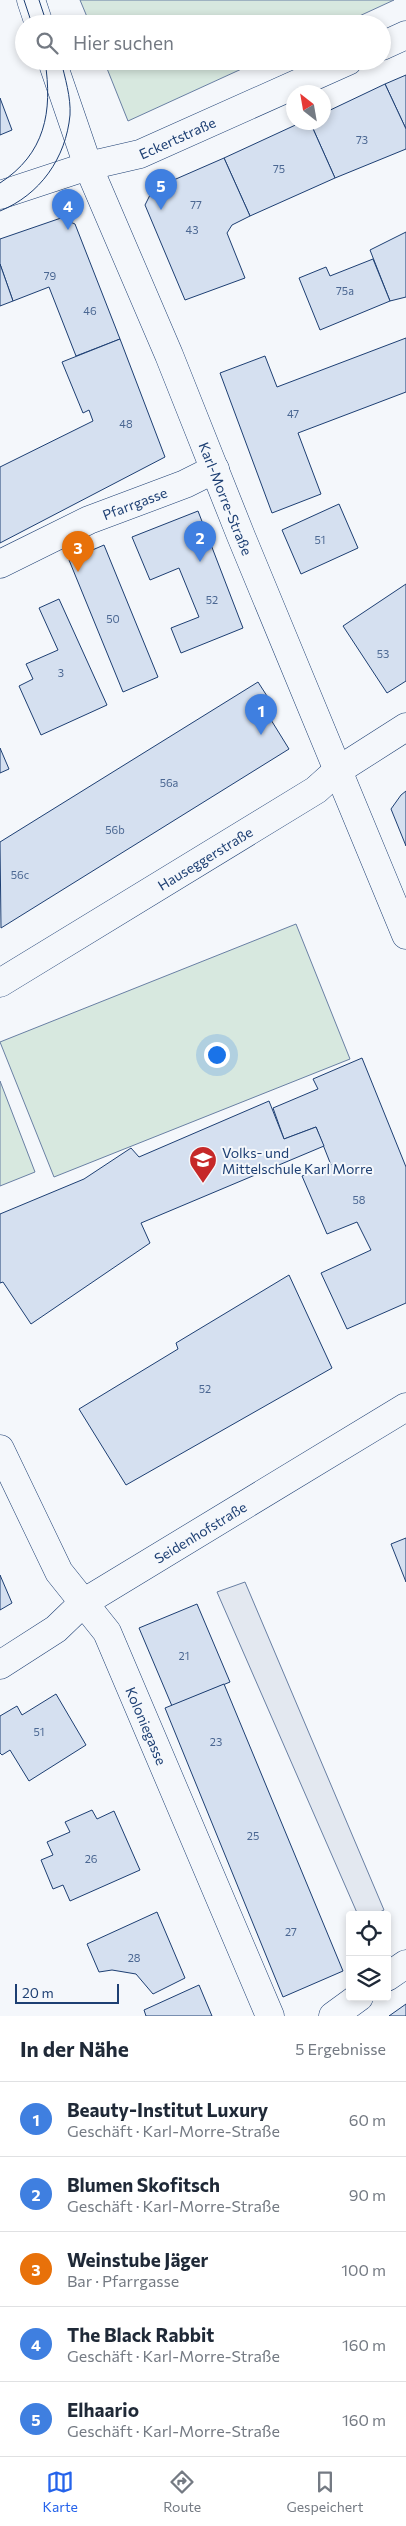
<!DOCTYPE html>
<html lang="de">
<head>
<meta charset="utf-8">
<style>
  body { margin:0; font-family:Commissioner,sans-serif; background:#f2f2f3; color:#1f2937 }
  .controls { position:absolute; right:15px; bottom:15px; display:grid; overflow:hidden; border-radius:5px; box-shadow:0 2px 8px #0003 }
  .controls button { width:45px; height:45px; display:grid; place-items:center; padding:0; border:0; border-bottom:1px solid #e0e1e3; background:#fff; color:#1f2937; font:25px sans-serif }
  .compass { position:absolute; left:286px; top:85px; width:45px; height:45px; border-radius:50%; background:#fff; box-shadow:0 2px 8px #0003; rotate:329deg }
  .scale { position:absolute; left:15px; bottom:12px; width:104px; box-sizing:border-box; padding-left:5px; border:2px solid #1d3f73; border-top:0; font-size:14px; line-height:18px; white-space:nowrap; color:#1d3f73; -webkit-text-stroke:4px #f4f7fb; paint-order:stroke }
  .you { position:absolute; left:216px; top:1054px; width:18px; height:18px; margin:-12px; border:4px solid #fff; border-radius:50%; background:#1a73e8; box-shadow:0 0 0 8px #1a73e833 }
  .badge { display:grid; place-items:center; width:32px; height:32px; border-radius:50%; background:#2563eb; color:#fff; font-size:16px; font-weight:700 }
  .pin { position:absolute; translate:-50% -41px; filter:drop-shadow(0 1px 2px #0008) }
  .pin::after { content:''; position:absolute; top:26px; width:18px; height:15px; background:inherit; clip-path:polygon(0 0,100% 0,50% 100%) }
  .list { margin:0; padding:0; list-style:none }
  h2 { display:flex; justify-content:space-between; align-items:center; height:65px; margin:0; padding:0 20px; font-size:21px }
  h2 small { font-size:16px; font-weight:400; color:#747a83 }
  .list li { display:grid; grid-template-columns:32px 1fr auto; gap:15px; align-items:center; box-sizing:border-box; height:75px; padding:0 20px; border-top:1px solid #e0e1e3 }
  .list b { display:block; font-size:19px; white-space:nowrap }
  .list p { margin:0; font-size:16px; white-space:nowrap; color:#747a83 }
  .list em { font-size:16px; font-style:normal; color:#747a83 }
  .icon { flex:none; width:28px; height:28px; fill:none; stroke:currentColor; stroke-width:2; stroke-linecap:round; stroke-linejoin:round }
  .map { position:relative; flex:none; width:406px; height:2016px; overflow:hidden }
  .search { position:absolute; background:#fff; box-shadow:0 2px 8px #0003; left:15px; right:15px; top:15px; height:55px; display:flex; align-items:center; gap:12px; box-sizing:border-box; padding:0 18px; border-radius:28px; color:#747a83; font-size:19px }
  .sheet { height:440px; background:#fff }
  nav { display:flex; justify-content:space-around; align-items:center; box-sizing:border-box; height:70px; border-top:1px solid #e0e1e3; background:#fff; font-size:14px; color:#747a83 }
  nav a { display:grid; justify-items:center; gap:2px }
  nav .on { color:#2563eb }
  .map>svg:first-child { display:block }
  .green { fill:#d7e8df; stroke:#687fa3 }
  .parking { fill:#e3e8f0; stroke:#687fa3 }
  .building { fill:#d5e0f0; stroke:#1d3f73 }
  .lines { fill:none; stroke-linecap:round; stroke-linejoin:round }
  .street-casing { stroke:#1d3f73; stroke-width:29 }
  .secondary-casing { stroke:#1d3f73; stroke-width:29 }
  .street { stroke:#f4f7fb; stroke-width:28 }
  .secondary { stroke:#f4f7fb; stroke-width:28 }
  .tram { stroke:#1d3f73; stroke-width:1 }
  .labels { text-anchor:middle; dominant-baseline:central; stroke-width:4; stroke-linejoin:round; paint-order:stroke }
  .number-label { font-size:11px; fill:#4b6792 }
  .street-label { font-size:14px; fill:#1d3f73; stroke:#f4f7fb }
  .poi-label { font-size:14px; fill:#1d3f73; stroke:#f4f7fb; text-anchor:start }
</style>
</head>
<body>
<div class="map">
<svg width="406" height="2016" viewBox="0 0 406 2016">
  <rect width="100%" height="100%" fill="#f4f7fb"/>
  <g class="green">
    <path d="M80,0h314l-52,24h-252z"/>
    <path d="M104,61h155l-131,60z"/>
    <path d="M296,924l54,135 -296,118 -54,-135z"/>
    <path d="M0,1081l35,91 -35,14z"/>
  </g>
  <path class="parking" d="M245,1582l139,328 -10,5h-16l-141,-323z"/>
  <g class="building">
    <path d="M406,75v54l-21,-45z"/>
    <path d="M385,84l21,45v20l-71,29 -25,-56h14v-9z"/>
    <path d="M0,98l12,32 -12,5z"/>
    <path d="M302,122h8l25,56 -85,38 -26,-58z"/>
    <path d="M224,158l26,58 -18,9 -5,8 18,45 -60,22 -40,-95 8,-16z"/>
    <path d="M61,218l14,6 45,115 -44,17 -27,-69 -36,14 -13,-37v-25z"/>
    <path d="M406,232v65l-16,4 -20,-51z"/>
    <path d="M373,259l17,42 -70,29 -21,-52 27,-11 4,9z"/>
    <path d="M0,264l13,37 -13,5z"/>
    <path d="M406,338v54l-108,41 23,61 -49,19 -52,-140 45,-17 12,31z"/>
    <path d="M120,339l45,118 -165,86v-76l93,-46 -4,-11 -6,3 -21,-51z"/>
    <path d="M339,504l19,44 -57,26 -19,-44z"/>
    <path d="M198,511l45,117 -62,25 -10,-25 28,-11 -20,-49 -29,12 -18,-43z"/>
    <path d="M104,545l54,132 -35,15 -54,-132z"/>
    <path d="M406,584v97l-19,12 -44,-67z"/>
    <path d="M59,599l48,106 -66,30 -22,-49 14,-7 -7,-15 32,-14 -19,-42z"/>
    <path d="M258,682l18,28 -8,5 21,34 -288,179 -1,-86z"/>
    <path d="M0,748l9,21 -9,4z"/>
    <path d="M406,791v55l-15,-37 10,-14z"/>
    <path d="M362,1058l44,109v136l-59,26 -26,-56 50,-23 -14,-28 -30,12 -25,-58 29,-11 -15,-38 -32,12 -11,-31 45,-19 -5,-10z"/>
    <path d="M269,1101l15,38 32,-12 8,19 -183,77 9,20 -119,81 -28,-42 -3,1v-69l84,-35 47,-31 8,9z"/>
    <path d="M289,1275l43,93 -206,117 -47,-76 99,-60 -2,-6z"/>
    <path d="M406,1538v44l-15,-38z"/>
    <path d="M0,1575l12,28 -12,7z"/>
    <path d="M197,1604l33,78 -58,24 -33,-78z"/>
    <path d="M224,1684l119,287 -60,26 -118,-289z"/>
    <path d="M56,1694l30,51 -57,36 -19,-31 -8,5 -2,-2v-37l17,-10 5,9z"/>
    <path d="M92,1810l5,9 17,-8 26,59 -70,31 -7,-16 -10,4 -12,-29 12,-5 -6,-13 23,-10 -5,-10z"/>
    <path d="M157,1912l28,66 -32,16 -17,-20 -24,-4 -13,2 -12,-28z"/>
    <path d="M199,1985l13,31h-66l-2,-6z"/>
    <path d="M406,2004v12h-17z"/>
  </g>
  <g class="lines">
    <defs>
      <g id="street">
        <path d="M382,46l24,-11"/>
        <path id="s1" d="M88,166l52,-12 208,-93"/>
        <path id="s2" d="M0,564l89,-44 96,-36 30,-15"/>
        <path id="s3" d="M0,983l316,-193 21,-19 69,-44"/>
        <path id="s4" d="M0,1449l59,123 48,60 163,384"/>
        <path id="s5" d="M0,1665l56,-36 27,-26 323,-196"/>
        <path d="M387,1977l19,-13"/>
        <path d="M333,2016l26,-19"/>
      </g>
      <g id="secondary">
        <path d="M31,0l8,24"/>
        <path id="s6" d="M52,61l36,105 81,189 72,181 165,399"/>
        <path d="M0,195l88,-29"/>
      </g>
    </defs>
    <use href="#street" class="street-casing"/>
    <use href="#secondary" class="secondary-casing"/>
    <use href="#street" class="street"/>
    <use href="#secondary" class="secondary"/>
    <g class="tram">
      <path d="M24,0l8,24"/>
      <path d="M39,0l8,24"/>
      <path d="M0,183c45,-29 53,-71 45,-122"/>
      <path d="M0,211c40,-16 66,-53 70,-96 1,-18 -5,-37 -9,-54"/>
    </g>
  </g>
  <defs>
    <symbol id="school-pin" viewBox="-11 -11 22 30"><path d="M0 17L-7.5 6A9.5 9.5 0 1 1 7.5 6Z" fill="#c62828" stroke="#f4f7fb"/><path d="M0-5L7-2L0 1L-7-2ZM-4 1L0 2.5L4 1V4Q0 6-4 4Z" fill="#fff"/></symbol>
  </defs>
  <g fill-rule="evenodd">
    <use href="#school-pin" x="187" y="1144" width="32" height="43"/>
  </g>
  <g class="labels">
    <g class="number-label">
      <text x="362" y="139">73</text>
      <text x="279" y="168">75</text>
      <text x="196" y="204">77</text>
      <text x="192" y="229">43</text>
      <text x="50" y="275">79</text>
      <text x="345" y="290">75a</text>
      <text x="90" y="310">46</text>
      <text x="293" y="413">47</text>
      <text x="126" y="423">48</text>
      <text x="320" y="539">51</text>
      <text x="212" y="599">52</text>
      <text x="113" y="618">50</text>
      <text x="383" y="653">53</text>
      <text x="61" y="672">3</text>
      <text x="169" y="782">56a</text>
      <text x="115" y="829">56b</text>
      <text x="20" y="874">56c</text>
      <text x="359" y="1199">58</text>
      <text x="205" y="1388">52</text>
      <text x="184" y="1655">21</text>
      <text x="39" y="1731">51</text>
      <text x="216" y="1741">23</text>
      <text x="253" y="1835">25</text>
      <text x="91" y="1858">26</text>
      <text x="291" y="1931">27</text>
      <text x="134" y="1957">28</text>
    </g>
    <g class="street-label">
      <text stroke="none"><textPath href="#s1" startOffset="94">Eckertstraße</textPath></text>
      <text stroke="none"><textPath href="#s6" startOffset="471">Karl-Morre-Straße</textPath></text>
      <text stroke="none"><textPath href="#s2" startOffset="148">Pfarrgasse</textPath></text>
      <text stroke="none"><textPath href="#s3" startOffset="240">Hauseggerstraße</textPath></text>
      <text stroke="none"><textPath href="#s5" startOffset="241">Seidenhofstraße</textPath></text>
      <text stroke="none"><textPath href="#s4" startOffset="315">Koloniegasse</textPath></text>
    </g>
    <g class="poi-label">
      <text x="222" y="1152">Volks- und<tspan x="222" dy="16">Mittelschule Karl Morre</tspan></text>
    </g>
  </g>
</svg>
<div class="controls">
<button><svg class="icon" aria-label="locate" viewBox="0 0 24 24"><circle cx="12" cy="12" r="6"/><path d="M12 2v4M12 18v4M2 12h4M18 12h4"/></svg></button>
<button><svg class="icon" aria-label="layers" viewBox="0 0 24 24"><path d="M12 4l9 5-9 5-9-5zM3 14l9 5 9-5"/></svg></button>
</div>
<svg class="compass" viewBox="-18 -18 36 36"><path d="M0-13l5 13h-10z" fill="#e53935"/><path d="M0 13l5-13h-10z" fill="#747a83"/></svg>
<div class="scale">20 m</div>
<div class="you"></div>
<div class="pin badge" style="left:261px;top:735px;background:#3f7fe0">1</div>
<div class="pin badge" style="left:200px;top:562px;background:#3f7fe0">2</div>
<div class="pin badge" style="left:78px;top:572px;background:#e8710a">3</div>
<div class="pin badge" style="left:68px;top:230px;background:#3f7fe0">4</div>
<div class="pin badge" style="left:161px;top:210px;background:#3f7fe0">5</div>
<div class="search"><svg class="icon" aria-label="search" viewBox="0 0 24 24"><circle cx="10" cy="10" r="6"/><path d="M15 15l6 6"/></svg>Hier suchen</div>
</div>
<section class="sheet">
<h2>In der Nähe<small>5 Ergebnisse</small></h2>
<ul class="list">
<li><span class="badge" style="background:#3f7fe0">1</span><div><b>Beauty-Institut Luxury</b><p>Geschäft · Karl-Morre-Straße</p></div><em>60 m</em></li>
<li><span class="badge" style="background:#3f7fe0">2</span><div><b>Blumen Skofitsch</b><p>Geschäft · Karl-Morre-Straße</p></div><em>90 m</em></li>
<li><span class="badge" style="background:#e8710a">3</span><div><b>Weinstube Jäger</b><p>Bar · Pfarrgasse</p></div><em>100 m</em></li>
<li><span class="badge" style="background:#3f7fe0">4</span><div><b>The Black Rabbit</b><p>Geschäft · Karl-Morre-Straße</p></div><em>160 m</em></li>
<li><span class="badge" style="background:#3f7fe0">5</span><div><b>Elhaario</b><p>Geschäft · Karl-Morre-Straße</p></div><em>160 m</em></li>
</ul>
</section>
<nav>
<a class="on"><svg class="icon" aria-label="map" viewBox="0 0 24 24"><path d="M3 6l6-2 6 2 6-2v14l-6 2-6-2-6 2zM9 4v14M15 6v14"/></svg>Karte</a>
<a><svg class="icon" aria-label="directions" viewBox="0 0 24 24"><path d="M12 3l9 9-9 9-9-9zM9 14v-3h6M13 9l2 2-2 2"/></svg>Route</a>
<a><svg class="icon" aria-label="saved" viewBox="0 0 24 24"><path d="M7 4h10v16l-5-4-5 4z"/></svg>Gespeichert</a>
</nav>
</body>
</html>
